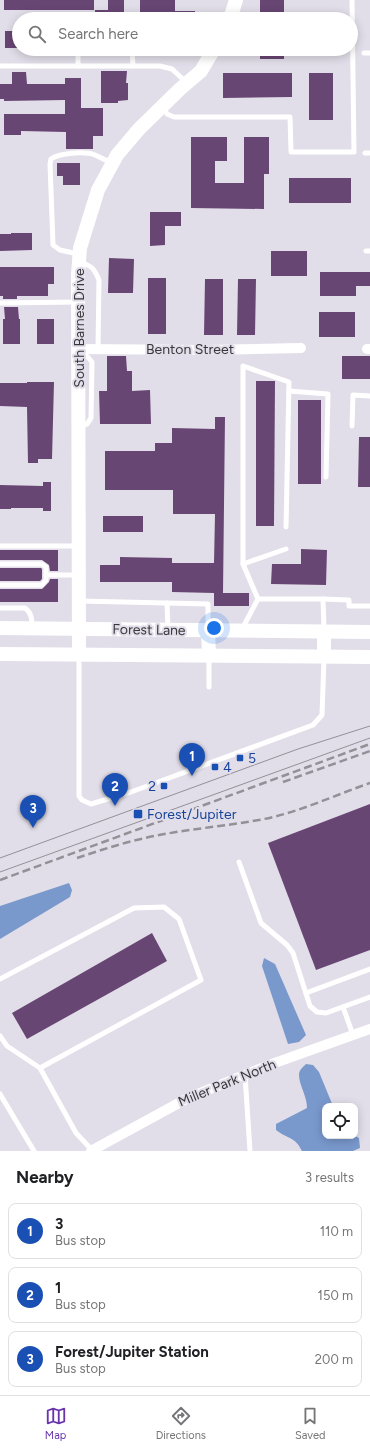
<!DOCTYPE html>
<html lang="en">
<head>
<meta charset="utf-8">
<style>
  body { margin:0; font-family:Figtree,sans-serif; background:#f6f6f6; color:#202124 }
  .controls { position:absolute; right:12px; bottom:12px; display:grid; overflow:hidden; border-radius:8px; box-shadow:0 2px 10px #0003 }
  .controls button { width:36px; height:36px; display:grid; place-items:center; padding:0; border:0; border-bottom:1px solid #e0e0e0; background:#fff; color:#202124; font:20px sans-serif }
  .you { position:absolute; left:214px; top:628px; width:14px; height:14px; margin:-10px; border:3px solid #fff; border-radius:50%; background:#1a73e8; box-shadow:0 0 0 6px #1a73e833 }
  .badge { display:grid; place-items:center; width:26px; height:26px; border-radius:50%; background:#6934ab; color:#fff; font-size:13px; font-weight:700 }
  .pin { position:absolute; translate:-50% -33px; filter:drop-shadow(0 1px 2px #0008) }
  .pin::after { content:''; position:absolute; top:21px; width:14px; height:12px; background:inherit; clip-path:polygon(0 0,100% 0,50% 100%) }
  .list { margin:0; padding:0; list-style:none }
  h2 { display:flex; justify-content:space-between; align-items:center; height:52px; margin:0; padding:0 16px; font-size:17px }
  h2 small { font-size:13px; font-weight:400; color:#757577 }
  .list li { display:grid; grid-template-columns:26px 1fr auto; gap:12px; align-items:center; box-sizing:border-box; height:56px; margin:0 8px 8px; padding:0 8px; border:1px solid #e0e0e0; border-radius:8px }
  .list b { display:block; font-size:15px; white-space:nowrap }
  .list p { margin:0; font-size:13px; white-space:nowrap; color:#757577 }
  .list em { font-size:13px; font-style:normal; color:#757577 }
  .icon { flex:none; width:22px; height:22px; fill:none; stroke:currentColor; stroke-width:2; stroke-linecap:round; stroke-linejoin:round }
  .map { position:relative; flex:none; width:370px; height:1151px; overflow:hidden }
  .search { position:absolute; background:#fff; box-shadow:0 2px 10px #0003; left:12px; right:12px; top:12px; height:44px; display:flex; align-items:center; gap:10px; box-sizing:border-box; padding:0 14px; border-radius:22px; color:#757577; font-size:15px }
  .sheet { height:244px; background:#fff }
  nav { display:flex; justify-content:space-around; align-items:center; box-sizing:border-box; height:56px; border-top:1px solid #e0e0e0; background:#fff; font-size:11px; color:#757577 }
  nav a { display:grid; justify-items:center; gap:2px }
  nav .on { color:#6934ab }
  .map>svg:first-child { display:block }
  .water { fill:#7998cc }
  .building { fill:#684674 }
  .lines { fill:none; stroke-linecap:round; stroke-linejoin:round }
  .lane { stroke:#fff; stroke-width:5 }
  .street { stroke:#fff; stroke-width:10 }
  .secondary { stroke:#fff; stroke-width:14 }
  .tram { stroke:#939097; stroke-width:1 }
  .rail { stroke:#939097; stroke-width:2.5; stroke-dasharray:8 4; stroke-linecap:butt }
  .transit-dot { fill:#1a4fb4; stroke:#e2dee9; stroke-width:1.5 }
  .labels { text-anchor:middle; dominant-baseline:central; stroke-width:4; stroke-linejoin:round; paint-order:stroke }
  .street-label { font-size:14px; fill:#39373b; stroke:#e2dee9 }
  .transit-label { font-size:14px; fill:#164399; stroke:#e2dee9; text-anchor:start }
</style>
</head>
<body>
<div class="map">
<svg width="370" height="1151" viewBox="0 0 370 1151">
  <rect width="100%" height="100%" fill="#e2dee9"/>
  <g class="water">
    <path d="M69,883l3,7 -2,7 -70,42v-33z"/>
    <path d="M264,958l11,6 31,71 -7,7 -11,2 -26,-78z"/>
    <path d="M306,1064l7,1 6,7 14,34h-8v30h30l4,2 1,10 -7,3h-51c-7,-15 -15,-12 -26,-21v-6l31,-16c0,-12 -8,-23 -8,-33 0,-5 4,-8 7,-11z"/>
  </g>
  <g class="building">
    <rect x="4" y="0" width="90" height="10"/>
    <path d="M108,0h16v19h-29v-9h13z"/>
    <path d="M140,0h35v11h20v8h-55z"/>
    <rect x="260" y="0" width="24" height="19"/>
    <rect x="5" y="31" width="14" height="17"/>
    <rect x="260" y="49" width="24" height="10"/>
    <path d="M101,71h26l-1,12h2v17l-10,1v2h-17z"/>
    <path d="M12,72h14l1,12h38v-6h16v30h22v28h-10v13h-27v-17l-45,-1v4h-17v-21h61v-14l-61,1v-2h-4v-15h12z"/>
    <path d="M223,73h69v24l-69,1z"/>
    <rect x="309" y="73" width="24" height="47"/>
    <path d="M191,137h36v24h-12v22h29v-46h25v37h-5v35l-73,-1z"/>
    <path d="M57,163h23v22h-17v-9h-6z"/>
    <rect x="289" y="178" width="62" height="25"/>
    <path d="M150,212h31v14h-16v19l-15,1z"/>
    <path d="M11,233h21v17l-32,1v-17h11z"/>
    <rect x="271" y="251" width="36" height="25"/>
    <path d="M109,258l25,1 -1,34h-25z"/>
    <path d="M0,267h54v17h-6v12h-31v3h-14v-3h-3z"/>
    <path d="M320,272h50v14h-14v10h-36z"/>
    <rect x="148" y="278" width="18" height="56"/>
    <path d="M205,279h18v56h-19z"/>
    <path d="M238,279h18l-1,56h-18z"/>
    <path d="M4,307h14l1,12h1v25h-17v-25h2z"/>
    <rect x="319" y="312" width="36" height="25"/>
    <rect x="37" y="319" width="17" height="25"/>
    <path d="M107,356h19l1,15h5v20l18,-1 1,34h-51l-1,-33h8z"/>
    <rect x="342" y="356" width="28" height="23"/>
    <path d="M256,381h19l-1,145h-18z"/>
    <path d="M27,382h27l-2,77h-14v4h-10l-1,-56 -27,-1v-23h27z"/>
    <rect x="298" y="400" width="23" height="84"/>
    <path d="M215,417h10l-2,176h26v13h-35v-13l-42,-1v-10h-72v-17h20v-8l52,1v5h42l1,-49h-42v-24h-68v-39h50v-8h17v-15l43,1z"/>
    <path d="M359,437h11v50h-12z"/>
    <path d="M43,482h8v29h-8v-3h-32v1h-11v-24l43,1z"/>
    <rect x="103" y="516" width="40" height="16"/>
    <path d="M301,549l26,1 -1,35 -55,-1 1,-20h29z"/>
    <path d="M0,550h58v21h-8l-1,-6 -7,-5h-42z"/>
    <path d="M0,568h41l1,1v10l-2,2h-40z"/>
    <path d="M50,579h8v23h-58v-13h42l7,-7z"/>
    <path d="M370,804v146l-54,20 -48,-127z"/>
    <path d="M152,933l15,28 -140,78 -15,-26z"/>
  </g>
  <g class="lines">
    <g class="lane">
      <path d="M131,17v2"/>
      <path d="M78,49v17"/>
      <path d="M132,49l1,17"/>
      <path d="M364,53h6"/>
      <path d="M0,66h160l12,3 14,13"/>
      <path d="M164,108l3,6 7,3h116l1,35h63l-2,-152"/>
      <path d="M365,153h5"/>
      <path d="M366,251h4"/>
      <path d="M78,254l-18,-4 -7,-5 -3,-81 1,-5c8,-6 34,-8 44,-4 5,2 11,6 17,8"/>
      <path d="M80,262c12,4 14,6 19,18l-1,69"/>
      <path d="M0,303l77,-1"/>
      <path d="M79,356h8l5,6 -1,56 -4,6 -7,3"/>
      <path d="M289,391l39,3 -2,83"/>
      <path d="M352,426l1,-31 17,1"/>
      <path d="M0,546h78"/>
      <path d="M0,564h42l4,3v13l-4,5h-42"/>
      <path d="M243,564l43,-15"/>
      <path d="M46,575h32"/>
      <path d="M258,599l-15,-35v-198l46,16 -3,145"/>
      <path d="M323,599l26,1v6h21"/>
      <path d="M80,601l128,3v26"/>
      <path d="M167,603l1,27"/>
      <path d="M0,608h25c7,5 7,12 7,20"/>
      <path d="M242,629l16,-30h65l1,31"/>
      <path d="M79,655v141l3,4 9,4 40,-12 182,-67 9,-10 2,-57"/>
      <path d="M209,687v-31"/>
      <path d="M239,862l22,61 26,22 6,8 17,53 7,6 9,1 44,-16"/>
      <path d="M0,979l134,-71 30,-1 15,12 22,61 -161,88 36,65 17,18"/>
      <path d="M306,993l64,-24"/>
      <path d="M343,1007l10,28"/>
      <path d="M0,1036l7,10 33,22"/>
      <path d="M245,1075l5,76"/>
      <path d="M0,1094l34,57"/>
    </g>
    <g class="street">
      <path d="M78,349l129,1 94,-2"/>
      <path d="M367,349h3"/>
      <path d="M91,1151l97,-53 81,-33 101,-36"/>
    </g>
    <g class="secondary">
      <path d="M230,19l6,-19"/>
      <path d="M0,628l370,4"/>
      <path d="M208,631l1,24"/>
      <path d="M0,654l370,3"/>
      <path d="M79,654l-1,-379 2,-27 18,-58 19,-35 22,-26 41,-40 21,-18 13,-22"/>
      <path d="M324,656v-24"/>
    </g>
    <g class="tram">
      <path d="M0,858l298,-109 72,-23"/>
      <path d="M0,872l370,-134"/>
    </g>
    <g class="rail">
      <path d="M283,782l87,-31"/>
      <path d="M77,858c21,-7 42,-14 64,-19 41,-10 82,-12 123,-20 36,-7 71,-24 106,-36"/>
      <path d="M0,880l370,-136"/>
    </g>
  </g>
  <g class="transit-dot">
    <rect x="236" y="754" width="8" height="8" rx="2"/>
    <rect x="211" y="763" width="8" height="8" rx="2"/>
    <rect x="160" y="782" width="8" height="8" rx="2"/>
    <rect x="133" y="809" width="10" height="10" rx="2"/>
  </g>
  <g class="labels">
    <g class="street-label">
      <text transform="translate(79 328) rotate(-90)">South Barnes Drive</text>
      <text x="190" y="349">Benton Street</text>
      <text transform="translate(149 630) rotate(1)">Forest Lane</text>
      <text transform="translate(227 1083) rotate(-22)">Miller Park North</text>
    </g>
    <g class="transit-label">
      <text x="248" y="758">5</text>
      <text x="223" y="767">4</text>
      <text x="156" y="786" text-anchor="end">2</text>
      <text x="147" y="814">Forest/Jupiter</text>
    </g>
  </g>
</svg>
<div class="controls">
<button><svg class="icon" aria-label="locate" viewBox="0 0 24 24"><circle cx="12" cy="12" r="6"/><path d="M12 2v4M12 18v4M2 12h4M18 12h4"/></svg></button>
</div>
<div class="you"></div>
<div class="pin badge" style="left:192px;top:776px;background:#1a4fb4">1</div>
<div class="pin badge" style="left:115px;top:806px;background:#1a4fb4">2</div>
<div class="pin badge" style="left:33px;top:828px;background:#1a4fb4">3</div>
<div class="search"><svg class="icon" aria-label="search" viewBox="0 0 24 24"><circle cx="10" cy="10" r="6"/><path d="M15 15l6 6"/></svg>Search here</div>
</div>
<section class="sheet">
<h2>Nearby<small>3 results</small></h2>
<ul class="list">
<li><span class="badge" style="background:#1a4fb4">1</span><div><b>3</b><p>Bus stop</p></div><em>110 m</em></li>
<li><span class="badge" style="background:#1a4fb4">2</span><div><b>1</b><p>Bus stop</p></div><em>150 m</em></li>
<li><span class="badge" style="background:#1a4fb4">3</span><div><b>Forest/Jupiter Station</b><p>Bus stop</p></div><em>200 m</em></li>
</ul>
</section>
<nav>
<a class="on"><svg class="icon" aria-label="map" viewBox="0 0 24 24"><path d="M3 6l6-2 6 2 6-2v14l-6 2-6-2-6 2zM9 4v14M15 6v14"/></svg>Map</a>
<a><svg class="icon" aria-label="directions" viewBox="0 0 24 24"><path d="M12 3l9 9-9 9-9-9zM9 14v-3h6M13 9l2 2-2 2"/></svg>Directions</a>
<a><svg class="icon" aria-label="saved" viewBox="0 0 24 24"><path d="M7 4h10v16l-5-4-5 4z"/></svg>Saved</a>
</nav>
</body>
</html>
